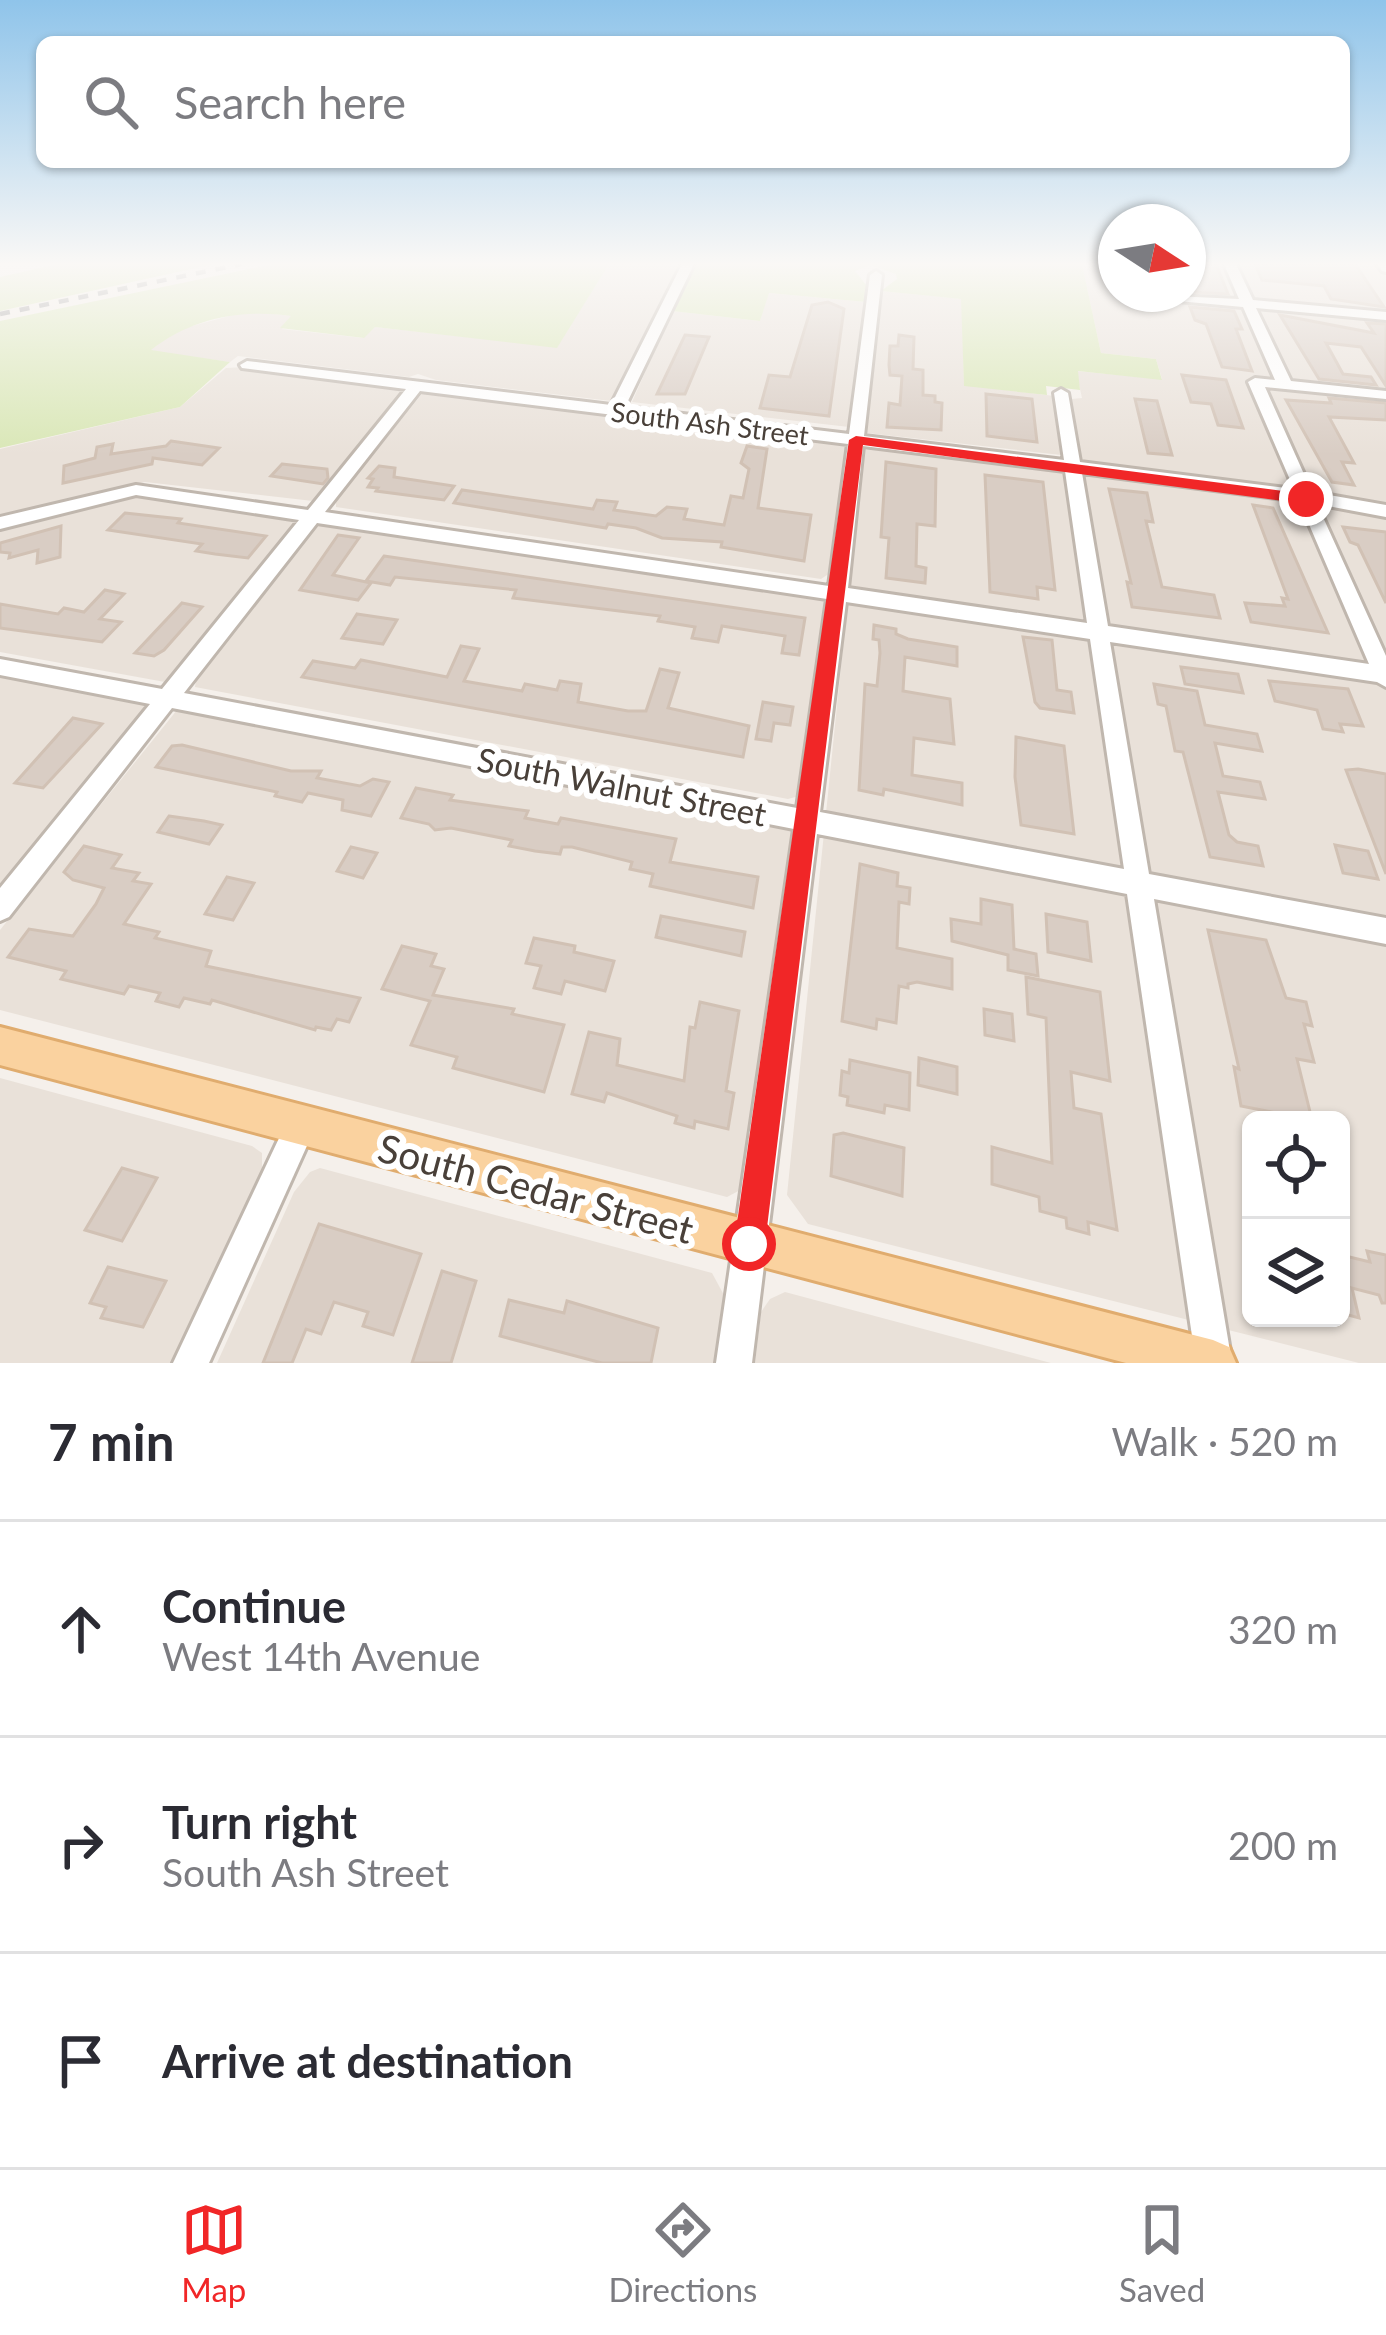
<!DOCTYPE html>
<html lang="en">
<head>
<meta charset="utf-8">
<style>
  body { margin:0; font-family:Lato,sans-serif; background:#f7f7f7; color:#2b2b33 }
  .controls { position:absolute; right:36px; bottom:36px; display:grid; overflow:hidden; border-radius:18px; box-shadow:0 3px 9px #0004 }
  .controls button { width:108px; height:108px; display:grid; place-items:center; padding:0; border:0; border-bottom:3px solid #e1e1e2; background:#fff; color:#2b2b33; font:60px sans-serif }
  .compass { position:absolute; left:1098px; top:204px; width:108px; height:108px; border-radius:50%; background:#fff; box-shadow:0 3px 9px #0004; rotate:102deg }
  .stop { position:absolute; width:36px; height:36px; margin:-27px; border:9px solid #f12627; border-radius:50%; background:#fff }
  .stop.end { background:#f12627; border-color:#fff; box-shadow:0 3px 12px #0008 }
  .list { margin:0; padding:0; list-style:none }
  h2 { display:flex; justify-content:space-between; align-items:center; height:156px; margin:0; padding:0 48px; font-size:51px }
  h2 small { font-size:39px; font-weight:400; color:#7c7c81 }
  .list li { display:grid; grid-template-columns:78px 1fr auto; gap:36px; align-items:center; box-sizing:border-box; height:216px; padding:0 48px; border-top:3px solid #e1e1e2 }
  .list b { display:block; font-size:45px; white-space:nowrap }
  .list p { margin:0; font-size:39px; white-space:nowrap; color:#7c7c81 }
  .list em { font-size:39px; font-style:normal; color:#7c7c81 }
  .icon { flex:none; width:66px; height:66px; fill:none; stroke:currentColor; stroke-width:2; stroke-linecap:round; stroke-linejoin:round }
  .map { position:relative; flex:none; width:1386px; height:1363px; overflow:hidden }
  .search { position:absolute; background:#fff; box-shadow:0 3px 9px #0004; left:36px; right:36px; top:36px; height:132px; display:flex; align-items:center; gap:30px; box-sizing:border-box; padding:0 42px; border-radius:18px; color:#7c7c81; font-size:45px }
  .sheet { height:804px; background:#fff }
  nav { display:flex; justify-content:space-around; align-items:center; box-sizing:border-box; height:168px; border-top:3px solid #e1e1e2; background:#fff; font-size:33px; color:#7c7c81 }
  nav a { display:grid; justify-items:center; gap:6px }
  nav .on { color:#f12627 }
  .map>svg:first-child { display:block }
  .residential { fill:#e9e1d9; fill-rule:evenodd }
  .green { fill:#d9e7b6 }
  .building { fill:#d9cdc4; stroke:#d1c1b4; stroke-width:3 }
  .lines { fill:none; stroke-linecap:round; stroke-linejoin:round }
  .minor-casing { stroke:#c0b7ae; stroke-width:6 }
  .major-casing { stroke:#e0ac6e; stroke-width:6 }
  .minor { fill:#fff; fill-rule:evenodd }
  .major { fill:#fad29f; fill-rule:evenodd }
  .rail { stroke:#999; stroke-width:4.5; stroke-dasharray:10 10; stroke-linecap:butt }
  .route { fill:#f12627 }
  .labels { text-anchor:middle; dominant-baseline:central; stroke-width:12; stroke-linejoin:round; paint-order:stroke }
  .far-street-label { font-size:27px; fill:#494039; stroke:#fff }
  .street-label { font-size:33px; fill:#494039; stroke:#fff }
  .near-street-label { font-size:39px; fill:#494039; stroke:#fff }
</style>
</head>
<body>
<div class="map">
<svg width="1386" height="1363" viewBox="0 0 1386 1363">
  <rect width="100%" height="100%" fill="#f5f0eb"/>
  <g class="residential">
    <path d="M609,264h75l-67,133 -6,4 -175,-21 -18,-6 -9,3 -171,-21 -8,6 -81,-11 28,-21 71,-19 45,5 -11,13 81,9 12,-11 182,20z"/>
    <path d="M1082,264h34v30h72v-30h198v1099h-27l-551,-139 -21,-29 76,-744 12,-4 208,25 -12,-73 11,-1 -6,-27 86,8 -6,-20 -55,-6zM1251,1120h90v198h-90z"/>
    <path d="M881,291l81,8 2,86 90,11 7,59 -194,-22z"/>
    <path d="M768,293l98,9 -17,125 -217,-25 40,-91 88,10z"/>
    <path d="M245,367l159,22 -91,112 -168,-19 -145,34v-67l180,-42 46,-39z"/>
    <path d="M424,391l421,51 3,4 -18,127 -9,6 -485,-72v-6z"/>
    <path d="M141,494l157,27 -133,161 -165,-30v-124z"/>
    <path d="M325,522l495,74 6,9 -27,191 -11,3 -593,-112 1,-7 121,-154z"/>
    <path d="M0,675l149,31 -149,184z"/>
    <path d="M177,710l614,117 4,4 -47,355 -21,11 -727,-187v-80z"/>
    <path d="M0,1078l252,68 10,7v18l-90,192h-172z"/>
    <path d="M320,1168l392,105 13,24 -7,66h-501l77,-171 16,-20z"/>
    <path d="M785,1292l266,71h-296l6,-51 9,-13z"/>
  </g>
  <g class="green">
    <path d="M57,264h157l-214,47v-34z"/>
    <path d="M273,264h336l-52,84 -182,-21 -11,11 -84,-10 11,-12c-50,-7 -99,2 -140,34l79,12 -50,45 -180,41v-127z"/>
    <path d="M695,264h387l19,89 55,6 6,21 -84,-9 2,19 -34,-4 1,9 -83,-9 -3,-87 -80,-8 16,-12 -1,-5 -26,-9 -15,6 12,15 -1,16 -97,-9 -9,28 -88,-10z"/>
  </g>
  <g class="building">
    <path d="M1188,264h28l12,30 -40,-2z"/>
    <path d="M1255,264h100l29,43 -53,-8 -7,-13 -62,-6z"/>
    <path d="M828,302l16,7 -15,107 -69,-8 9,-33 21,2 22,-72z"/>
    <path d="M1190,307l44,4 8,18h-6l16,42 -30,-4 -16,-43 -11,-4z"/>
    <path d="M1280,315l94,18 -7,-10 19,1v62l-25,-39 -35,-4 17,31 28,3 5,8 -57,-6z"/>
    <path d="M685,335l24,2 -24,57h-28z"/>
    <path d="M899,335l15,2 -1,32 10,1v25l12,1v6l7,1 -1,27 -54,-3 2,-24 11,2 2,-29 -12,-1 -1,-10 1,-19h8z"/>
    <path d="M1182,375l44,5 17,48 -25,-3 -7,-21 -20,-2z"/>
    <path d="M986,394l46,5 5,43 -50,-6z"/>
    <path d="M1329,398l57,5v17l-57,-3 25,46 -12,-1 12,23 -22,-3 -46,-82 45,3z"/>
    <path d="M1135,399l22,2 15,54 -24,-2z"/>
    <path d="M171,441l48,7 -17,17 -49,-7 -1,6 -89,19 1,-17 31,-8 2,-11 16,-3 -2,10 55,-8z"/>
    <path d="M747,446l20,3 -9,59 53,7 -7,46 -83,-14 1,-5 -60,-4 -26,-10 -28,-4 -2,4 -152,-25 8,-13 131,19 4,-9 20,2 -3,8 42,6 11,-9 20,2 -3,10 40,6 7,-29 12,2 6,-29 -8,-6z"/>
    <path d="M886,462l50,7 -1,57 -18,-2 -1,42 10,2 -1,15 -39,-5 3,-40 -8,-1z"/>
    <path d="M282,464l45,5 1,9 -5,6 -52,-8z"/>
    <path d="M379,466l16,2 -1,9 60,9 -10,14 -68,-9 2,-3 -10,-1 5,-8 -5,-1z"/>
    <path d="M985,475l58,7 12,108 -18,-3 1,12 -48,-7z"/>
    <path d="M1109,489l38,4 6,29 -7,-1 16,66 52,8 6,23 -88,-11 -5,-25 4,1z"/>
    <path d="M1253,505l20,3 55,125 -77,-11 -6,-19 40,3 -3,-8 6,1z"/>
    <path d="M125,513l56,6 -3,4 88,13 -18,22 -33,-4 -19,-3 6,-7 -94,-14z"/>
    <path d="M61,526l-1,31 -23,6 1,-13 -29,8 1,-5 -10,-1v-9z"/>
    <path d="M1343,527l43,5v71l-28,-58 -8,-3z"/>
    <path d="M338,535l21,3 -26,37 38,8 -13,17 -58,-10z"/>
    <path d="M384,556l421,62 -6,37 -17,-2 3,-17 -63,-10 -4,16 -26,-4 3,-11 -37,-6 2,-5 -147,-18 3,-8 -121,-13 -5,8 -24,-4z"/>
    <path d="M105,590l19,4 -24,25 21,3 -19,20 -102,-14v-24l58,10 6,-6 20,4z"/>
    <path d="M182,603l20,4 -38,43 -10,6 -19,-3z"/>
    <path d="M357,614l40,6 -14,24 -41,-6z"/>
    <path d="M874,625l22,4v5l12,5 49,8v19l-52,-9 -2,34 47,8 4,45 -40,-6 -2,37 50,8v22l-78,-16 -1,6 -24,-5 6,-106 12,2 3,-33 -1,-13 -6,-1z"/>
    <path d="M1023,637l29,3 5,50 14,2 3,21 -34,-5 -5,-6z"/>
    <path d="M461,646l18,3 -15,32 58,10 3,-7 32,6 3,-9 21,3 -3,18 50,9h18l14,-42 19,4 -11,35 81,18 -6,31 -441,-80 11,-16 42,7 6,-8 86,17z"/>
    <path d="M1181,667l57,7 5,19 -58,-9z"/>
    <path d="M1269,681l79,8 15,37 -23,-2 3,8 -20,-3 -6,-19 -42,-9z"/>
    <path d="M1154,684l43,7 8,34 52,9 5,17 -47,-8 8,33 37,6 5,17 -47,-7 11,43 8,7 21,4 5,20 -53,-9 -27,-105 -8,-1 -9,-45 -8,-2z"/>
    <path d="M763,702l30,5 -3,18 -16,-2 -3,18 -15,-2z"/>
    <path d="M73,718l29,6 -59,64 -28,-5z"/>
    <path d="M1016,737l48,9 10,88 -53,-9 -6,-48z"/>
    <path d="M182,745l109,26h30l-4,7 43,8 13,-7 16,3 -18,34 -29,-6 1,-10 -35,-7 -6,9 -27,-6 2,-4 -121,-25 16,-21z"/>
    <path d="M1358,769l28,5v100l-40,-104z"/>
    <path d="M416,788l37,7 -3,5 78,11 -3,7 33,6 3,-6 115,21 -6,23 88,15 -5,31 -103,-22 3,-12 -23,-5 2,-7 -60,-15h-10l-2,7 -25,-3 -26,-5 3,-6 -61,-12 -16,2 -6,-6 -28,-6z"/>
    <path d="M169,816l35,5 18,4 -13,19 -51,-12z"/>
    <path d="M1335,845l33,6 10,28 -35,-6z"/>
    <path d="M84,846l37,9 -9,13 27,5 -6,8 18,3 -27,40 35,8 -4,6 56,13 -5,15 154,32 -11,24 -12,-3 -6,11 -15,-3 -1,3 -103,-30 -2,4 -26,-6 -5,9 -23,-6 4,-8 -31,-7 -5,8 -63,-15 5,-8 -58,-14 21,-28 44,7 23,-32 8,-16 -31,-8 -9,-8z"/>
    <path d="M351,847l26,6 -14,25 -26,-7z"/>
    <path d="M860,864l38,9 -1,13 13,2 -1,16 -10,-2 -2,46 55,11v30l-35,-7 -9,2v4l-9,-2 -3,37 -19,-4 -1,10 -34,-8z"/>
    <path d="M227,877l27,6 -21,37 -28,-6z"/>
    <path d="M981,899l31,6 2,44 22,5 2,22 -30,-6v-15l-56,-14 -1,-22 30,5z"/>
    <path d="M1046,914l41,8 4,39 -43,-9z"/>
    <path d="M661,916l84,16 -4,24 -85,-19z"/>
    <path d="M1208,930l58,10 20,58 20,4 6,24 -8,-2 10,38 -17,-3 15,61 -71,-14 -7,-39 5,2z"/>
    <path d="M534,938l41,8 -1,6 40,9 -9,30 -40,-10 -4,13 -27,-6 7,-22 -15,-3z"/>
    <path d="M402,946l34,8 -5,12 13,3 -11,26 81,14 -2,5 52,11 -20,67 -91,-24 4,-11 -46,-12 19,-44 -48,-12z"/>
    <path d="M1026,977l74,15 10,89 -39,-9 3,36 27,6 16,116 -29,-8 1,12 -22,-6 -1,-10 -26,-7 -1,-14 -47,-13v-37l60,16 -6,-145 -18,-4z"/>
    <path d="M700,1002l39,9 -13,80 8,2 -6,36 -33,-8 -1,7 -19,-5 2,-7 -70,-23 -3,9 -32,-8 17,-62 31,7 -3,26 67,16 6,-54 5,1z"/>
    <path d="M984,1009l28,5 2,27 -29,-6z"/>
    <path d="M919,1058l38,9v27l-39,-9z"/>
    <path d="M850,1060l60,13 -1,37 -24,-5 -1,8 -37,-8 1,-8 -8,-2 2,-24 7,2z"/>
    <path d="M843,1133l61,15 -2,48 -71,-20 3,-41z"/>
    <path d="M122,1168l35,10 -35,63 -37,-11z"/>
    <path d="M319,1224l102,30 -28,81 -30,-9 5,-14 -34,-10 -13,32 -15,-5 -14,34h-29z"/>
    <path d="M1367,1251l19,4v48h-4l-3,-8 -27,-7 7,30 -18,-5v-58l29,7z"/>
    <path d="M108,1267l58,14 -23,46 -42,-9 5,-11 -16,-4z"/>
    <path d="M442,1271l34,10 -25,82h-39z"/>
    <path d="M509,1300l55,13 3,-12 91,27 -7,35h-49l-102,-27z"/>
  </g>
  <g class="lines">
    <defs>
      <g id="minor">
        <path d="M682,264h12l-69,143 224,27 21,-159 6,-4 6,4 -18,161 200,24 -10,-67 7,-4 7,4 12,69 214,27 -46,-107 7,-4 20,2 -32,-73 -87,-8 -6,-4 89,4 -15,-35h12l17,36 133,12v8l-130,-12 35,73 95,10v8l-121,-12 47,105 74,13v12l-69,-13 69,152v31l-9,-5 -267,-40 39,232 237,44v26l-232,-45 78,464h-36l-69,-469 -310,-60 -65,529h-36l78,-534 -622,-121 -163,209 -9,4v-33l150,-184 -150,-29v-16l162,30 137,-169 -163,-25 -136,34v-12l136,-32 172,25 98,-121 -164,-21 -2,-3 7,-4 364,44zM420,391l428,53 -19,142 -504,-74zM863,446l202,25 22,152 -239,-35zM1082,473l217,28 70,163 -261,-38zM317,523l510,76 -30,209 -613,-115zM846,602l244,37 34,230 -304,-57z"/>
        <path d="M1377,264h9v8l-4,-1z"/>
        <path d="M300,1113l11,4 4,11 -106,235h-36l116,-246z"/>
      </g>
      <path id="major" d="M0,1027l1213,313 16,7 7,16h-110l-1126,-298z"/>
    </defs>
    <use href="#minor" class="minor-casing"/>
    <use href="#major" class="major-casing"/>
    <use href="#minor" class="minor"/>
    <use href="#major" class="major"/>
    <path class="rail" d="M0,314l242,-50"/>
  </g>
  <linearGradient id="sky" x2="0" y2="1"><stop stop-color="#8fc4ea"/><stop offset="0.58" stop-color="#faf8f6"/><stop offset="1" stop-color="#faf8f6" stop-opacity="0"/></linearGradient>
  <rect width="1386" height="455" fill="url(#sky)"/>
  <path class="route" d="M856,436l450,58 8,5 -8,5 -443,-59 -98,799 -5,11 -11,5 -10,-5 -5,-11 115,-804z"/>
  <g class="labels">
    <g class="far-street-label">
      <text transform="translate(710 423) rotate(7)">South Ash Street</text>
    </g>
    <g class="street-label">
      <text transform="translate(622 786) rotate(11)">South Walnut Street</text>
    </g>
    <g class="near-street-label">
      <text transform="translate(536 1188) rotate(15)">South Cedar Street</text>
    </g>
  </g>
</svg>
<div class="controls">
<button><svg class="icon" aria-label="locate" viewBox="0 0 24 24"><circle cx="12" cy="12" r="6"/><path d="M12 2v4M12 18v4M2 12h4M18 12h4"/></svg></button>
<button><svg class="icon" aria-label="layers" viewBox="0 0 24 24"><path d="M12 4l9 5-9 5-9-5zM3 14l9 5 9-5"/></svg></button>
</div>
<svg class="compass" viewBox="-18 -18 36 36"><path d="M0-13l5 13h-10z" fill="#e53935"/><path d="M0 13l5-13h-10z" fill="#7c7c81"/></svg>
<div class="stop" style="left:749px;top:1244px"></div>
<div class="stop end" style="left:1306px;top:499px"></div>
<div class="search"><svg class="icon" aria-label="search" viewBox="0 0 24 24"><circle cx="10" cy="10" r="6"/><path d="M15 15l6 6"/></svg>Search here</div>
</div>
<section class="sheet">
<h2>7 min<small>Walk · 520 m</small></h2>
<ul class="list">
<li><svg class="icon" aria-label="ahead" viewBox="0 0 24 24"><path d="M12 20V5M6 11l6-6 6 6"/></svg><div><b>Continue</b><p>West 14th Avenue</p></div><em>320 m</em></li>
<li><svg class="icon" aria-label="right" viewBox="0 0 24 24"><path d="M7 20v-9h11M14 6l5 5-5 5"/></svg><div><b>Turn right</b><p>South Ash Street</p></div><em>200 m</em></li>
<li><svg class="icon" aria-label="arrive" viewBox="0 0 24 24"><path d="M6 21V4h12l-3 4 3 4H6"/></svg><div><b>Arrive at destination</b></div></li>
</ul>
</section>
<nav>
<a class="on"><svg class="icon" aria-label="map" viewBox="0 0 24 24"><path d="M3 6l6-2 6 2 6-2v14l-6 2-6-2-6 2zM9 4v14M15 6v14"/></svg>Map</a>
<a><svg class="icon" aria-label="directions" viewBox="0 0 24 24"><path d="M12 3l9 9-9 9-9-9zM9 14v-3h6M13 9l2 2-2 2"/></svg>Directions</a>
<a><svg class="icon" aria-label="saved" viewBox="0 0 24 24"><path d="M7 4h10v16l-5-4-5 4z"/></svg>Saved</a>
</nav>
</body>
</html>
